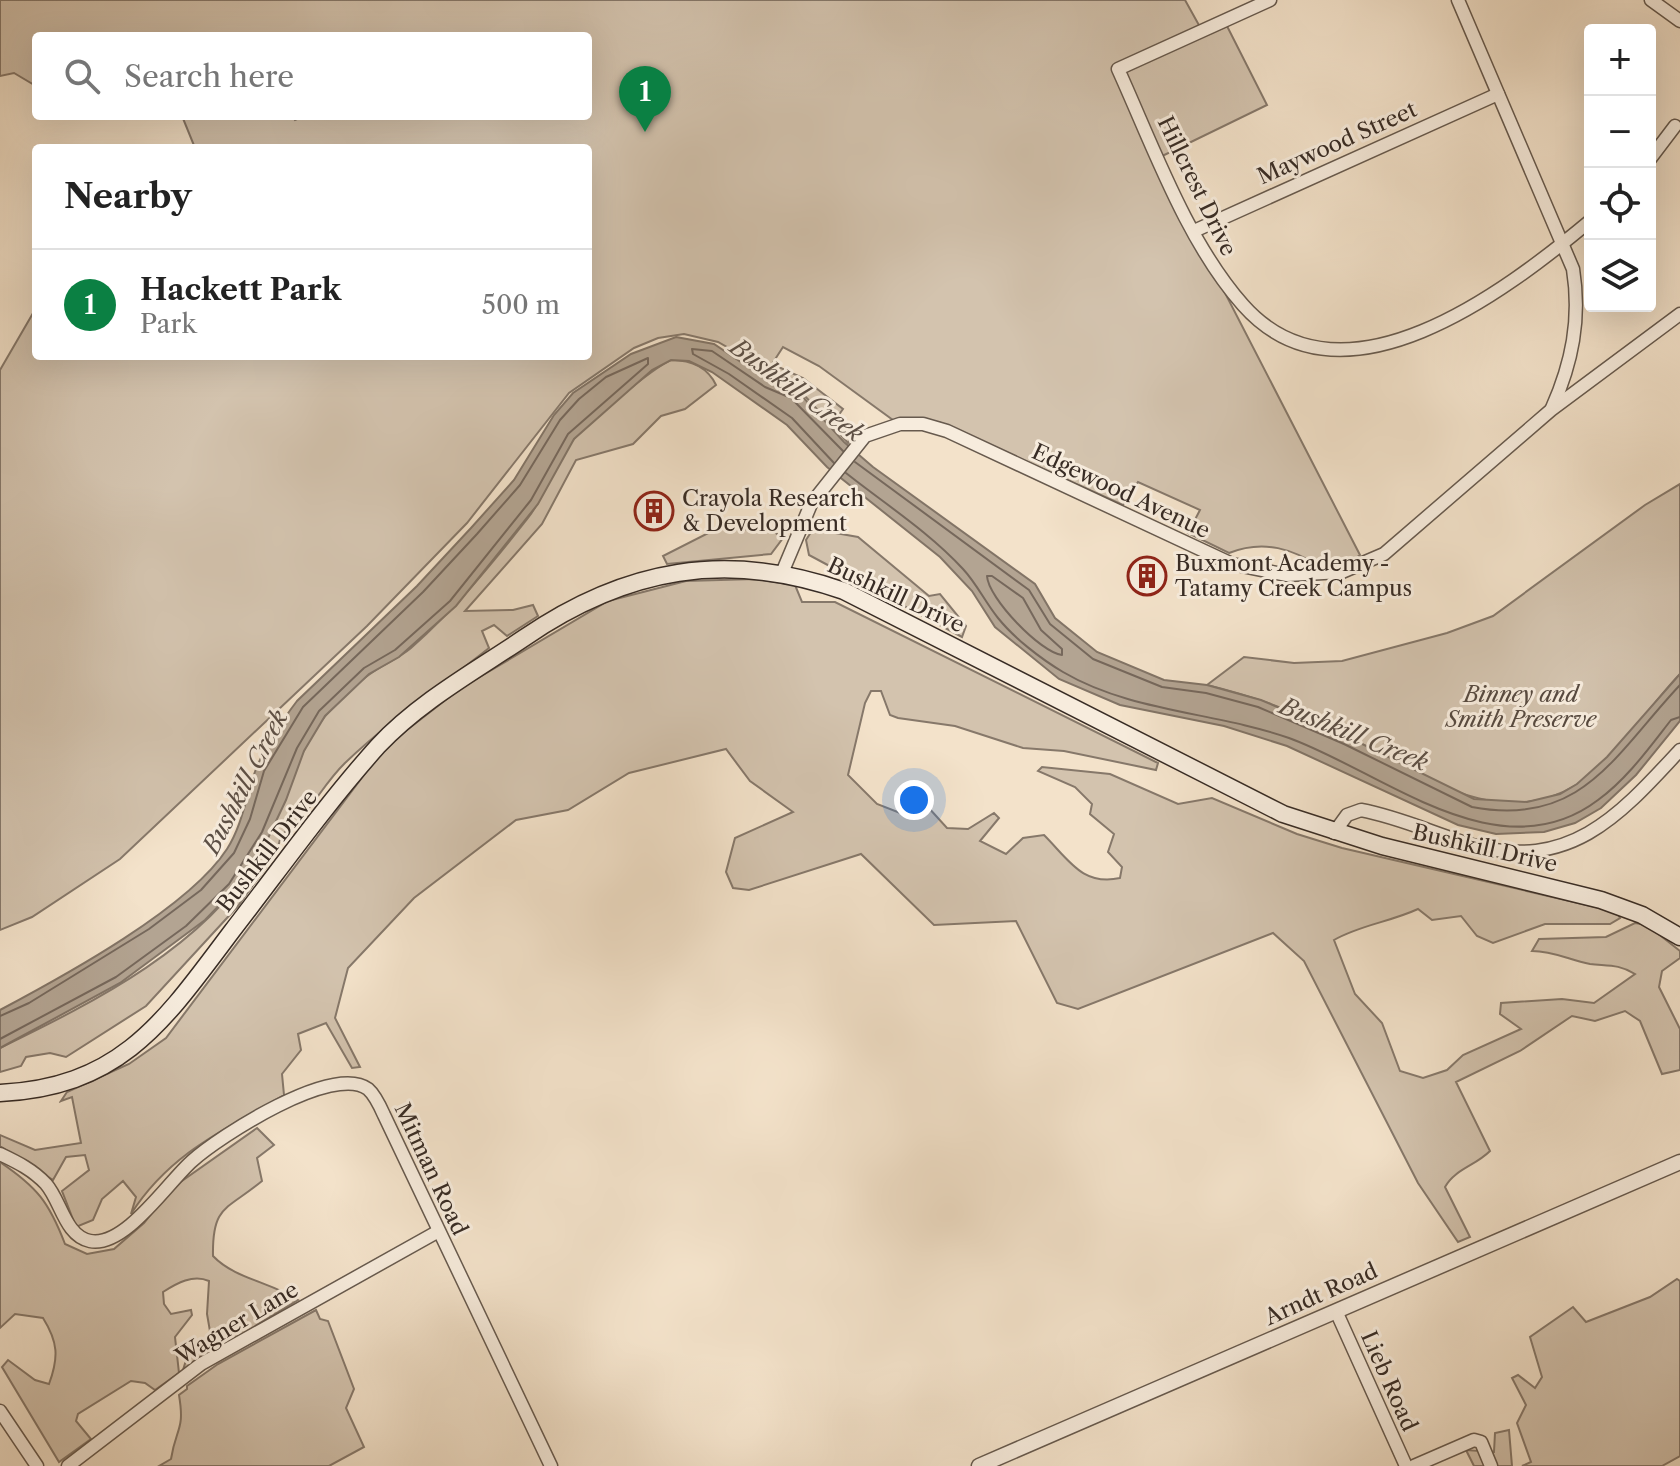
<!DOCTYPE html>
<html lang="en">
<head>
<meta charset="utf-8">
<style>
  body { margin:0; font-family:"Libre Caslon Text",serif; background:#f6f6f6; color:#222 }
  .controls { position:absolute; right:24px; top:24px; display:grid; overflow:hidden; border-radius:8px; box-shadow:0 8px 32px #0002 }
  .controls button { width:72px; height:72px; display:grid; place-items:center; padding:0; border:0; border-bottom:2px solid #e0e0e0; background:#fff; color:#222; font:40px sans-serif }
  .you { position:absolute; left:914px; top:800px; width:28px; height:28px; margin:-20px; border:6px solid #fff; border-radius:50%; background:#1a73e8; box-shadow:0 0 0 12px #1a73e833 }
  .badge { display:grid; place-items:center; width:52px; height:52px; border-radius:50%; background:#0b8043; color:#fff; font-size:26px; font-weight:700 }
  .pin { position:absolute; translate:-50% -66px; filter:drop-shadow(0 2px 4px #0008) }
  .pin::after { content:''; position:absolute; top:42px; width:28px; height:24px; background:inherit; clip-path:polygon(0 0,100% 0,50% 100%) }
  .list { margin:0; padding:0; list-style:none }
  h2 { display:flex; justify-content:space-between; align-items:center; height:104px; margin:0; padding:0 32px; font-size:34px }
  h2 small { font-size:26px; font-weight:400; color:#767676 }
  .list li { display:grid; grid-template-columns:52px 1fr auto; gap:24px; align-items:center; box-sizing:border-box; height:112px; padding:0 32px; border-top:2px solid #e0e0e0 }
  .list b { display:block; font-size:30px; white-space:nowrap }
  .list p { margin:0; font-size:26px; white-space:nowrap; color:#767676 }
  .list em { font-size:26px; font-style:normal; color:#767676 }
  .icon { flex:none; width:44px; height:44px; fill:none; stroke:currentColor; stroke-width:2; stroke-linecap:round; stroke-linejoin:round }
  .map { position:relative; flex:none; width:1680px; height:1466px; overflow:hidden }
  .search { position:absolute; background:#fff; box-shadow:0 8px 32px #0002; left:32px; top:32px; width:560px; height:88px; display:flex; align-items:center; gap:20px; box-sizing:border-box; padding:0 28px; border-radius:8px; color:#767676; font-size:30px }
  .panel { position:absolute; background:#fff; box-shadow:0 8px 32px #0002; left:32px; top:144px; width:560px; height:216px; border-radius:8px }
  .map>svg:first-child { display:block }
  .green { fill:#d3c3ae; stroke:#86786a; stroke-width:2 }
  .water { fill:#b3a492; stroke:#827466; stroke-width:2 }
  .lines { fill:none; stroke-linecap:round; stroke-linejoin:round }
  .shore { stroke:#76685c; stroke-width:2 }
  .minor-casing { stroke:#675a4e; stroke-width:15 }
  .tertiary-casing { stroke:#675a4e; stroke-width:17 }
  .secondary-casing { stroke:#382c25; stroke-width:19 }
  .minor { stroke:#f7ecdd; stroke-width:12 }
  .tertiary { stroke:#f7ecdd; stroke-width:14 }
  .secondary { stroke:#f7ecdd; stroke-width:16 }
  .labels { text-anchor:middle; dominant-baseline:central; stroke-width:6; stroke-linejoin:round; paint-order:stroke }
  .street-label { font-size:22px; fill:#382c25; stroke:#f7ecdd }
  .poi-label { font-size:22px; fill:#382c25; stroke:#f7ecdd; text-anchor:start }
  .park-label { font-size:22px; font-style:italic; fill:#574a40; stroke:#f7ecdd }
  .water-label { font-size:24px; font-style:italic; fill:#5d5046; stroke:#f7ecdd }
</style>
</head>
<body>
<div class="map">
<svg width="1680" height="1466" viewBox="0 0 1680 1466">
  <rect width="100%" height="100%" fill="#f3e2ca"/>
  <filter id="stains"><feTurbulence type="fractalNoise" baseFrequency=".0025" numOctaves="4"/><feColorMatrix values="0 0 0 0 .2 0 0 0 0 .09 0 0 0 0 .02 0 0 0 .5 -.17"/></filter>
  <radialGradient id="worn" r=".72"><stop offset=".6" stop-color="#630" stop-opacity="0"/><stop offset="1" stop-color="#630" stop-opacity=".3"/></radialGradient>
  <g class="green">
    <path d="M0,0h1185l20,36 22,-10 40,79 -111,54 204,396 -10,7 -27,6c-30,-19 -59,-29 -94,-15l-41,-20 12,-23 -62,-28 -15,23 -184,-83 -46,-2 -74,-54 -36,-19 -11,17 31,14 40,31 -5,7 18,14 -8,13 -43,-47 -40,-19 -24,-22 -23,-13 -34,-8 -26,4 -24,10 -65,45 -102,130 -100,103 -247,233 -88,58 -32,13v-560l36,-62v48h552v-208h-393l-13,-32h110l3,4 9,-4h284v-80h-552v50l-22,-13 -14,3z"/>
    <path d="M671,360c20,0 36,6 45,25l-31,24 -24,7 -28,28 -57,16 -34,64 -77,87 48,-1 20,-5 5,11 -31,20 -13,-11 -12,6 7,17c-48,38 -99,72 -144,115 -24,23 -36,54 -64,72l-4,17 -39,54 -92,100 -80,51 -16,-4 -24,4 -5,9 -21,6v-24c94,-46 208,-102 261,-197 23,-41 36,-103 65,-136 13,-14 28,-30 44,-41 13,-10 28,-15 41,-26 44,-39 80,-83 117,-130 18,-23 26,-55 45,-78 13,-16 79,-72 98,-80z"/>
    <path d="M1680,484v190c-32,33 -65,87 -104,111 -79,48 -156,-12 -226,-47 -45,-23 -94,-41 -143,-53l37,-28 50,6 48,-2 105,-28 46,-17 152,-111z"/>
    <path d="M720,527l54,5 9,6 -12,16 -104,10 -4,-8z"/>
    <path d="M813,529l45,8 71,59 11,-2 26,32 -4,11 -153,-82 -3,-15z"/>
    <path d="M755,579l40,6 7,17h33l323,161 -2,7 -92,-19 -41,-3 -68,-22 -57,-8 -8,-3 -9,-24h-10l-6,12 -17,72 29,29 36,14 14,-12 20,22 21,1 26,-16 5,5 -19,23 26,13 17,-16 21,-3c25,25 38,51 76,43l2,-11 -14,-15 6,-18 -24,-20 2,-10 -17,-17 -37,-16 4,-4 68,7 68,30 34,-6 85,36 45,14 275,64 3,6 -10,6h-65l-52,19 -16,-7 -16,-20 -29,4 -14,-11c-28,13 -58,16 -84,31l21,54 27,29 18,48 23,7 24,-8 16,-15 58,-26 -21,-15 1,-11 61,-4 32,4 41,-29c-16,-10 -27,-8 -45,-10 -21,-4 -36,-13 -58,-13l7,-12 67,-2 29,-14 12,2 33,26v7l-18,13 -3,16 21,42v41l-18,4 -22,-53 -15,-10 -30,10 -23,-5 -52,35 -64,31 34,69c-15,15 -35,18 -45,36l25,50 -12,5 -40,-59 -114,-222 -31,-28 -195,76 -21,-6 -41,-82 -82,4 -73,-71 -112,36 -16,-2 -7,-16 9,-34 58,-26 -43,-31 -24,-32 -97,24 -61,37 -52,10 -102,78 -66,70 -13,50 25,49 -8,1 -26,-45 -28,11 3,16 -19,24 2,21c-59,34 -115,59 -153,119l5,-17 -13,-16 -21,18 -9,21 -17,7 -14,-36 27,-21 -4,-15 -19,2 -13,23 -53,-34v-11l35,15 46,-7 -9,-46 -11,4 6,-9 62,-28 37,-26 219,-291 76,-59 147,-87 78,-20z"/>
    <path d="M257,1128l17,17 -17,13 5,23c-35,29 -50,24 -49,75 22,23 58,26 85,44l-115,70 4,-13 24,-20 -4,-23 2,-33c-16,-7 -32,2 -46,11l1,12 7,10 20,-4 1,5 -17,22 4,36 -24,17 -10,-7 -14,-2 -53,33 -2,7 15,18 -32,23 -57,-95 6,-7 27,20 14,4c10,-27 9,-42 -6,-66l-28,-4 -15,14v-166c37,25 49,40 65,82l22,10 27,-5 30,-26 28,-35z"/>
    <path d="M1677,1279l3,2v175l-18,10h-140l9,-4 -14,-39 9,-18 -14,-27 6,-3 17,13 7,-11 -12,-40 43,-30 13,15 64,-25z"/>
    <path d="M316,1310l4,9 8,2 26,68 -8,19 18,39 -35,19h-170l12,-7c5,-32 14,-28 8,-64l8,-6v-3l31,-22z"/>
    <path d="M1509,1430l3,36h-38l-8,-16 28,2 1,-19z"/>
  </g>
  <path class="water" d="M676,337l38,7 55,37 34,16 41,45 29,25 162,117 20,34 42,34 67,28 43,5 54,15 87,37 126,62 53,3 33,-8 17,-10 30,-27 73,-83v47l-44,54 -35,33 -26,15 -31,9 -48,2 -38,-9 -171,-79 -63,-20 -104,-21 -61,-26 -64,-52 -23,-36 -32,-34 -113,-90 -40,-42 -75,-53 -23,-11 -18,-1 -19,10 -78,69 -36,65 -82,102 -57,51 -30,17 -44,42 -21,35 -18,49 -25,53 -25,35 -31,32 -85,63 -120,65v-38c64,-34 189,-102 227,-161 16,-25 19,-54 29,-80 10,-25 25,-47 41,-68l120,-115 54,-58 43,-48 40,-65 19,-22 58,-39z"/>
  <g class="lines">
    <g class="shore">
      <path d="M855,462l174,128 21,34 43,35 69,28 44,6 52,14 86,37 128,63c110,21 143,-53 208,-122"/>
      <path d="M834,463l-42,-45 -63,-44 -36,-20 -1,-5 20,2 53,36 26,11 52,53"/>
      <path d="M846,473c39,31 83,59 117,96 14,15 22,33 35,49 16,20 43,41 65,54 68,40 152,40 226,66 94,34 210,137 309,62 29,-21 51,-52 73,-80l9,-3"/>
      <path d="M987,576h5l31,22 18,32 21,19v6c-21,-2 -74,-57 -75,-79z"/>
      <path d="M0,1016l29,-13 120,-74 52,-39 33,-37 16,-34 14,-48 39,-64 120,-115 54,-58 43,-49 40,-65 19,-21 27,-22 42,-19v6l-80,70 -37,66 -81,101 -55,49 -31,18 -45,43 -22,37 -35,84 -33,52 -43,42 -70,51 -116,62"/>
    </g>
    <defs>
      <g id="minor">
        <path d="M1270,0l-152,69c35,77 69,173 125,236 99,112 263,-14 347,-84"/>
        <path d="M1458,0l115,269c8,50 -1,94 -21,139"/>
        <path d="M1651,0l29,21"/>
        <path d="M1650,159l25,-33"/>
        <path d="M1194,231l304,-137"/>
        <path d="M782,573l29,-69 54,-68 35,-12h23l24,7 285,133 55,11 55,-3 42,-18 167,-144 129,-96"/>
        <path d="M1334,833l13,-18 14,-5c38,7 74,24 111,35 98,27 148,-30 208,-95"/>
        <path d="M0,1154c17,8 33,16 46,30 15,17 19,52 44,57 35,7 78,-59 102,-80 28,-25 141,-98 176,-72 7,6 12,17 16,26l167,351"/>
        <path d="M1336,1311l70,155"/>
        <path d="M0,1411l37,55"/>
        <path d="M68,1466l133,-102 236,-132"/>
        <path d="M1414,1466l60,-26 7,2 10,24"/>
      </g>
      <path id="tertiary" d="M979,1466l701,-304"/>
      <path id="secondary" d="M0,1093c122,-6 165,-73 232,-162 48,-62 94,-127 146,-185 41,-44 97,-75 146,-108 102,-70 203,-88 320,-47l439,223 99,32 219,54 41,15 38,22"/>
    </defs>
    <use href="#minor" class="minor-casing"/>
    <use href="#tertiary" class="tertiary-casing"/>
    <use href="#secondary" class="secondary-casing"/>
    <use href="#minor" class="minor"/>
    <use href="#tertiary" class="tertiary"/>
    <use href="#secondary" class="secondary"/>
  </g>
  <defs>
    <symbol id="building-ring" viewBox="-11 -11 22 22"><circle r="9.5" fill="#f7ecdd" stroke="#8f2418" stroke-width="1.5"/><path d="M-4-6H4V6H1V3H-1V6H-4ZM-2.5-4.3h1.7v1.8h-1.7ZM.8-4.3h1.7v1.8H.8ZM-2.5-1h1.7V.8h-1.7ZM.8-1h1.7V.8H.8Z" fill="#8f2418"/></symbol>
  </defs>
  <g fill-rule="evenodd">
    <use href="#building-ring" x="632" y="489" width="44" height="44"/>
    <use href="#building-ring" x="1125" y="554" width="44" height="44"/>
  </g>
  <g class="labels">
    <g class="street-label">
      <text transform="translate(1337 143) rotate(-24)">Maywood Street</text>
      <text transform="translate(1197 186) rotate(64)">Hillcrest Drive</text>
      <text transform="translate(1121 491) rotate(25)">Edgewood Avenue</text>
      <text transform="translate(896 595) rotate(25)">Bushkill Drive</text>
      <text transform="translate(1485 848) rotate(13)">Bushkill Drive</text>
      <text transform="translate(267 851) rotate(-52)">Bushkill Drive</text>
      <text transform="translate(431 1169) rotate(65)">Mitman Road</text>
      <text transform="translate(1321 1294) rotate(-24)">Arndt Road</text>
      <text transform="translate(237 1323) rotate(-31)">Wagner Lane</text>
      <text transform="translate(1389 1381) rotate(66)">Lieb Road</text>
    </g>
    <g class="poi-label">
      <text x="682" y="498">Crayola Research<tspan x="682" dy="25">&amp; Development</tspan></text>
      <text x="1175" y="563">Buxmont Academy -<tspan x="1175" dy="25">Tatamy Creek Campus</tspan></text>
    </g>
    <g class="park-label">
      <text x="1521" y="694">Binney and<tspan x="1521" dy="25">Smith Preserve</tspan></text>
    </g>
    <g class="water-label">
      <text transform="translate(797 390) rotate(36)">Bushkill Creek</text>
      <text transform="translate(1354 734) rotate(22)">Bushkill Creek</text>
      <text transform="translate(245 782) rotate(-63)">Bushkill Creek</text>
    </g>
  </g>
  <rect width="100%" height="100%" filter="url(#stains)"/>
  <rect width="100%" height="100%" fill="url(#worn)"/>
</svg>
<div class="controls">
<button>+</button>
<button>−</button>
<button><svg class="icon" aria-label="locate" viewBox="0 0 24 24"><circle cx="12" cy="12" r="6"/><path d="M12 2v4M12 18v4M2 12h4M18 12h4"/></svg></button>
<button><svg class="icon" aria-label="layers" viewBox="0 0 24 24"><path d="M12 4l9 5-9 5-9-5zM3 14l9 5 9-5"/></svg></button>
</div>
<div class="you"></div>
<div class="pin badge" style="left:645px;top:132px">1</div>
<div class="search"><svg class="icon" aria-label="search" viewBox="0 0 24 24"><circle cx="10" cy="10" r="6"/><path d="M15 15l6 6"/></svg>Search here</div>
<section class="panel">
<h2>Nearby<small></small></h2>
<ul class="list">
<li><span class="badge">1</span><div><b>Hackett Park</b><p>Park</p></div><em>500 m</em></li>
</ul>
</section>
</div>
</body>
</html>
